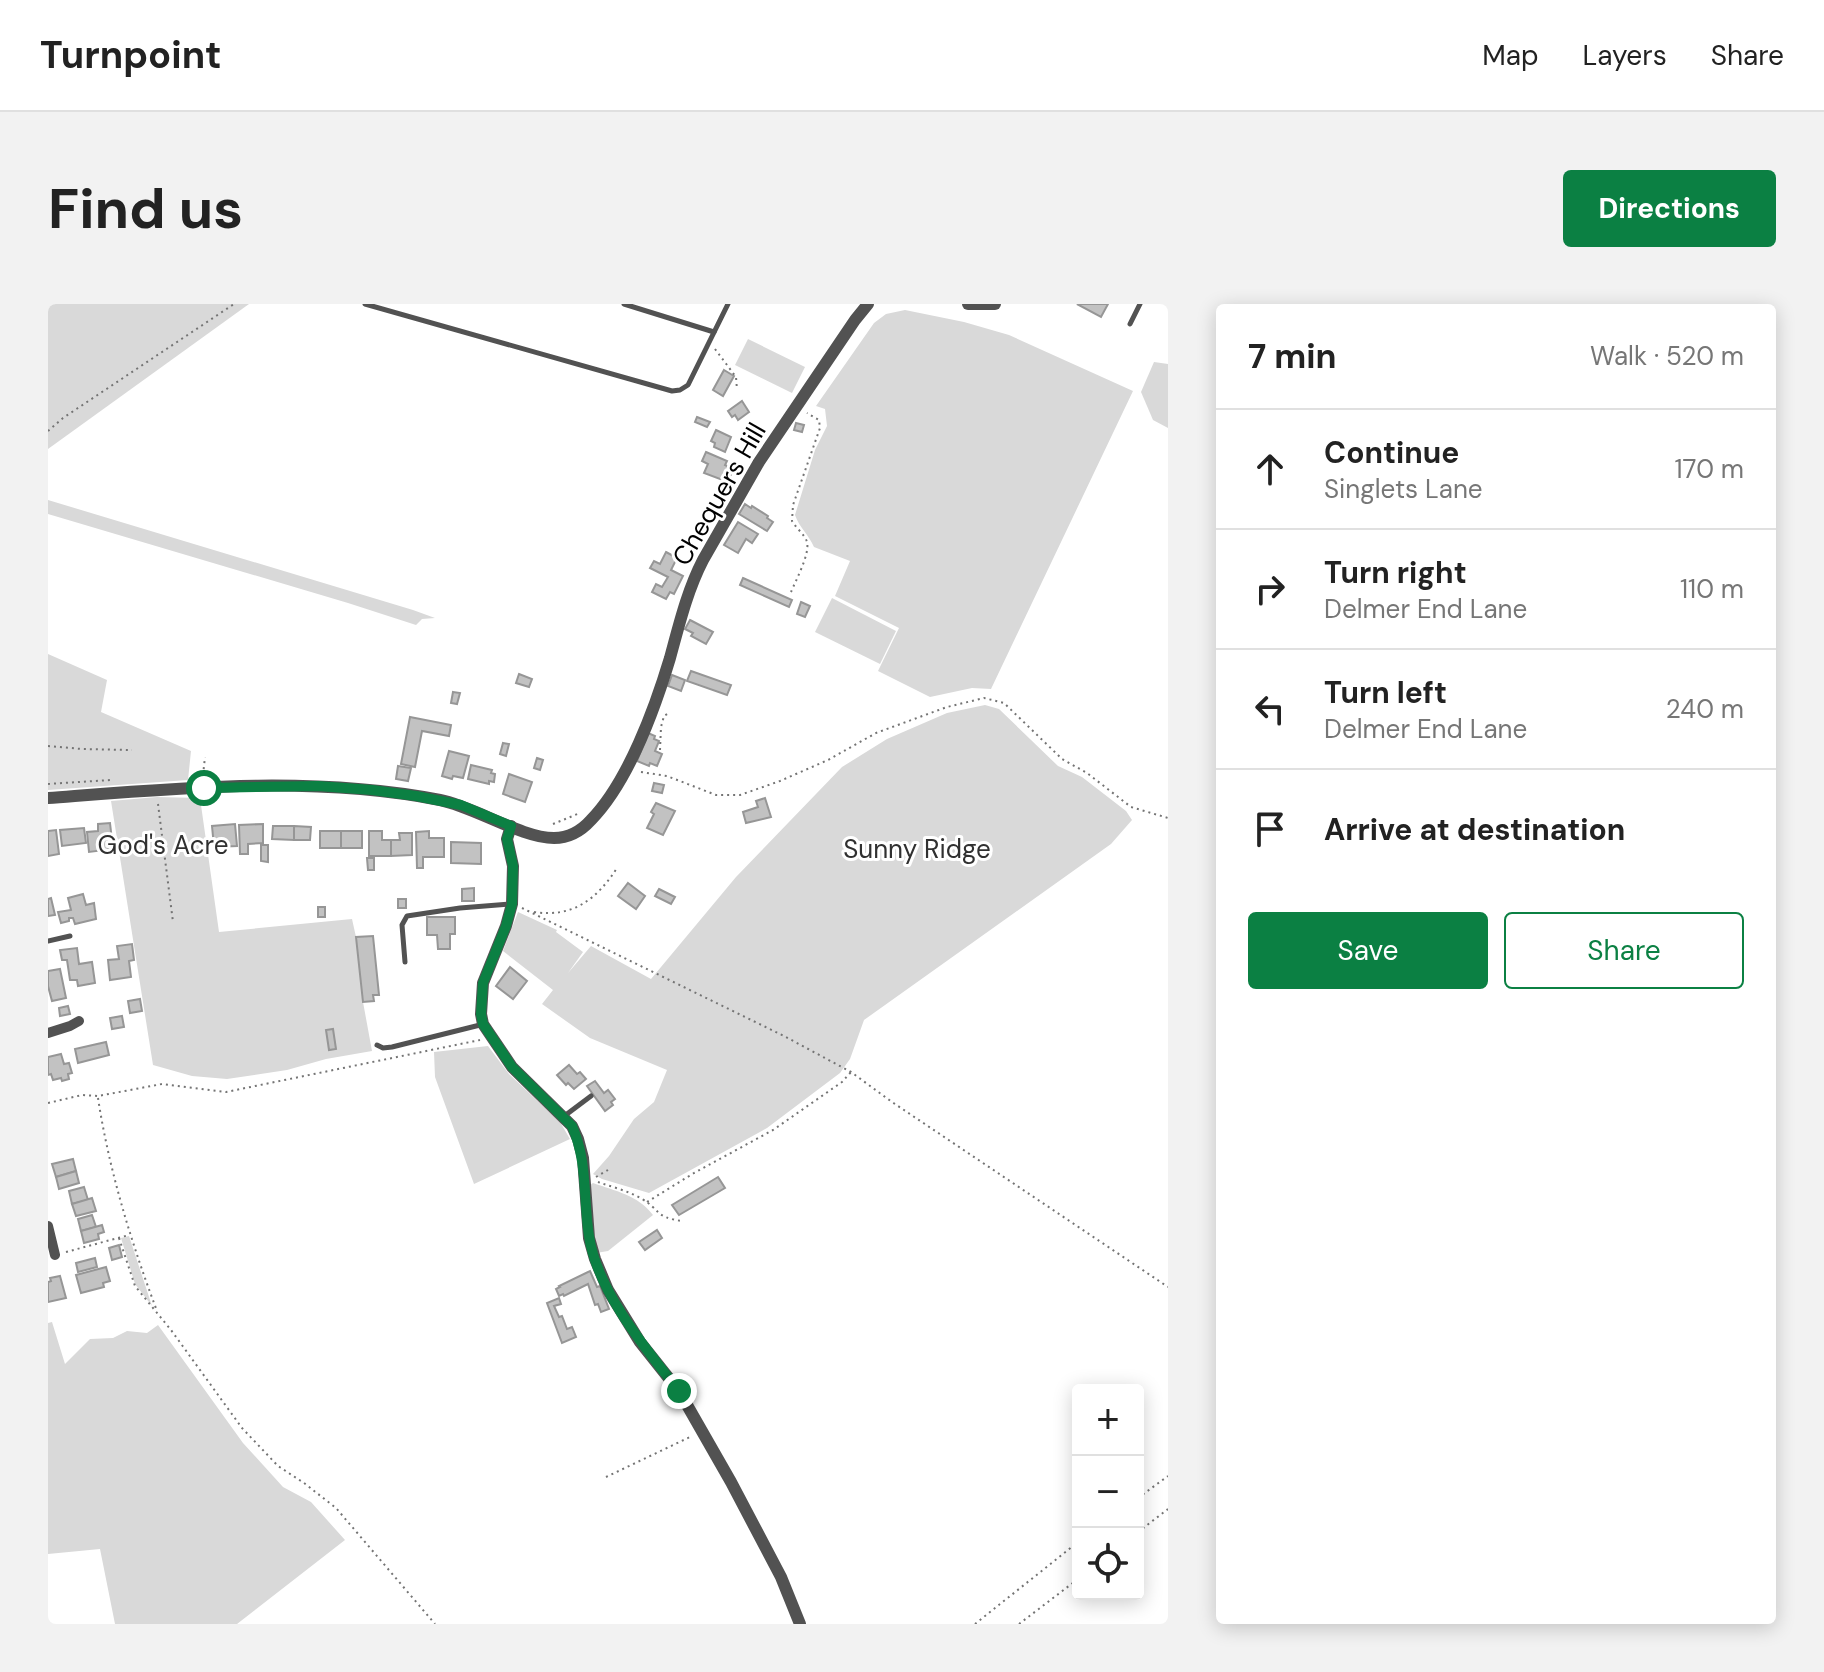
<!DOCTYPE html>
<html lang="en">
<head>
<meta charset="utf-8">
<style>
  body { margin:0; font-family:"DM Sans",sans-serif; background:#f2f2f2; color:#222 }
  .controls { position:absolute; right:24px; bottom:24px; display:grid; overflow:hidden; border-radius:8px; box-shadow:0 4px 20px #0003 }
  .controls button { width:72px; height:72px; display:grid; place-items:center; padding:0; border:0; border-bottom:2px solid #e0e0e0; background:#fff; color:#222; font:40px sans-serif }
  .stop { position:absolute; width:24px; height:24px; margin:-18px; border:6px solid #0b8043; border-radius:50%; background:#fff }
  .stop.end { background:#0b8043; border-color:#fff; box-shadow:0 2px 8px #0008 }
  .list { margin:0; padding:0; list-style:none }
  h2 { display:flex; justify-content:space-between; align-items:center; height:104px; margin:0; padding:0 32px; font-size:34px }
  h2 small { font-size:26px; font-weight:400; color:#767676 }
  .list li { display:grid; grid-template-columns:52px 1fr auto; gap:24px; align-items:center; box-sizing:border-box; height:120px; padding:0 32px; border-top:2px solid #e0e0e0 }
  .list b { display:block; font-size:30px; white-space:nowrap }
  .list p { margin:0; font-size:26px; white-space:nowrap; color:#767676 }
  .list em { font-size:26px; font-style:normal; color:#767676 }
  .actions { display:flex; gap:16px; padding:24px 32px }
  .actions a { flex:1; padding:18px 0; border:2px solid #0b8043; border-radius:8px; text-align:center; font-size:28px; color:#0b8043 }
  .actions .main { background:#0b8043; color:#fff }
  .icon { flex:none; width:44px; height:44px; fill:none; stroke:currentColor; stroke-width:2; stroke-linecap:round; stroke-linejoin:round }
  .map { position:relative; flex:none; width:1120px; height:1320px; overflow:hidden; border-radius:8px }
  header { display:flex; align-items:center; gap:48px; box-sizing:border-box; height:112px; padding:0 40px; background:#fff; border-bottom:2px solid #e0e0e0 }
  header strong { font-size:38px }
  nav { display:flex; gap:44px; margin-inline-start:auto; font-size:28px }
  .intro { display:flex; align-items:center; justify-content:space-between; box-sizing:border-box; height:192px; padding:0 48px }
  h1 { margin:0; font-size:56px }
  .button { padding:20px 36px; border-radius:8px; background:#0b8043; color:#fff; font-size:28px; font-weight:700 }
  main { display:flex; gap:48px; padding:0 48px }
  aside { flex:1; background:#fff; border-radius:8px; box-shadow:0 4px 20px #0003 }
  .map>svg:first-child { display:block }
  .green { fill:#d9d9d9 }
  .building { fill:#c2c2c2; stroke:#969696; stroke-width:2 }
  .lines { fill:none; stroke-linecap:round; stroke-linejoin:round }
  .path { stroke:#747474; stroke-width:2; stroke-dasharray:2 4; stroke-linecap:butt }
  .service { stroke:#525252; stroke-width:5 }
  .minor { stroke:#525252; stroke-width:10 }
  .tertiary { stroke:#525252; stroke-width:12 }
  .route { stroke:#0b8043; stroke-width:10 }
  .labels { text-anchor:middle; dominant-baseline:central; stroke-width:6; stroke-linejoin:round; paint-order:stroke }
  .street-label { font-size:26px; fill:#000; stroke:#fff }
  .park-label { font-size:26px; fill:#303030; stroke:#fff }
</style>
</head>
<body>
<header>
<strong>Turnpoint</strong>
<nav><a>Map</a><a>Layers</a><a>Share</a></nav>
</header>
<div class="intro"><h1>Find us</h1><a class="button">Directions</a></div>
<main>
<div class="map">
<svg width="1120" height="1320" viewBox="0 0 1120 1320">
  <rect width="100%" height="100%" fill="#fff"/>
  <g class="green">
    <path d="M0,0h201l-201,145z"/>
    <path d="M857,6l59,12 45,13 124,56 -142,298 -19,-1 -42,9 -52,-26 21,-43 -64,-32 15,-35 -36,-14c-5,-12 -15,-20 -19,-32l20,-65 12,-24 -2,-17 -9,-3 58,-83 12,-9z"/>
    <path d="M700,35l57,28 -13,26 -57,-28z"/>
    <path d="M1106,58l14,2v64l-15,-8 -12,-28z"/>
    <path d="M0,196l365,110 22,8 -13,1 -6,6 -68,-22 -300,-89z"/>
    <path d="M784,294l64,33 -16,33 -65,-32z"/>
    <path d="M0,350l59,26 -6,32 90,39 -3,29 -140,10z"/>
    <path d="M937,401l14,4 59,57 24,11 44,34 6,9 -21,24 -247,176 -14,39 -10,14 -73,55 -118,65 -47,-14 -9,-5 16,-18 25,-37 20,-17 13,-32 -77,-32 -48,-34 11,-14 -50,-39 15,-39 39,18 -1,2 27,20 -15,21 23,-27 60,33 85,-102 106,-110 45,-28 60,-26z"/>
    <path d="M109,493l43,1 19,134 133,-13 4,18 7,65 9,49 -46,8 -39,11 -60,9 -35,-3 -39,-11 -42,-264z"/>
    <path d="M440,742l21,28 51,48 10,17 -96,45 -39,-107 -1,-25z"/>
    <path d="M545,879c22,8 45,12 60,32l-45,36 -12,2 -6,-68z"/>
    <path d="M81,932l23,70 -17,-22 -14,-46z"/>
    <path d="M4,1018l13,42 25,-25 23,-1 14,-7 20,2 11,-8 85,118 40,44 28,15 34,38 -108,84h-122l-15,-75 -52,5v-231z"/>
  </g>
  <g class="building">
    <path d="M1029,0h31l-7,13z"/>
    <path d="M676,66l10,6 -11,20 -10,-6z"/>
    <path d="M694,97l7,11 -11,8 -3,-5 -3,2 -4,-6z"/>
    <path d="M649,113l13,5 -3,5 -12,-5z"/>
    <path d="M748,119l8,2 -2,7 -8,-2z"/>
    <path d="M668,126l15,7 -6,15 -11,-5 1,-4 -4,-2z"/>
    <path d="M658,148l21,9 -2,4 8,4 -5,13 -24,-9 4,-9 -6,-3z"/>
    <path d="M697,200l6,4 1,-2 16,10 -1,2 6,4 -6,9 -28,-17z"/>
    <path d="M690,218l20,12 -6,9 -6,-4 -8,14 -14,-8z"/>
    <path d="M618,248l11,6 -6,12 12,6 -9,18 -4,-2 -4,7 -14,-7 4,-8 6,3 6,-10 -18,-9 4,-7 6,3z"/>
    <path d="M695,274l49,22 -3,7 -49,-22z"/>
    <path d="M753,298l9,4 -5,11 -8,-3z"/>
    <path d="M642,316l23,12 -7,12 -15,-8 2,-3 -8,-4z"/>
    <path d="M643,367l40,14 -4,10 -40,-14z"/>
    <path d="M471,370l13,5 -3,8 -13,-4z"/>
    <path d="M624,371l13,5 -4,11 -13,-5z"/>
    <path d="M405,388l7,1 -3,11 -6,-1z"/>
    <path d="M362,413l41,8 -2,11 -27,-5 -7,36 -14,-3z"/>
    <path d="M600,429l7,3 -1,3 5,2 -4,10 7,3 -5,12 -7,-3 -1,3 -12,-5z"/>
    <path d="M455,439l6,1 -3,12 -6,-2z"/>
    <path d="M401,447l20,5 -6,22 -10,-2 -1,3 -10,-3z"/>
    <path d="M489,454l6,2 -3,10 -6,-2z"/>
    <path d="M423,461l21,5 -1,3 4,1 -1,8 -5,-1v3l-21,-5z"/>
    <path d="M350,462l13,2 -3,13 -12,-2z"/>
    <path d="M461,470l23,8 -7,20 -22,-8z"/>
    <path d="M606,479l10,2 -2,8 -10,-2z"/>
    <path d="M717,494l6,19 -25,6 -3,-11 15,-5 -2,-6z"/>
    <path d="M608,499l19,8 -12,24 -16,-7 7,-14 -3,-2z"/>
    <path d="M62,519l3,26 -24,3 -2,-20 11,-1v-7z"/>
    <path d="M187,520l2,22 -23,1 -2,-21z"/>
    <path d="M215,520v19l-15,1v10h-8l-1,-29z"/>
    <path d="M225,522h21v14l-22,-1z"/>
    <path d="M246,522l17,1 -1,13h-16z"/>
    <path d="M36,524l2,15 -24,3 -2,-16z"/>
    <path d="M8,526l3,24 -11,2v-25z"/>
    <rect x="272" y="527" width="21" height="17"/>
    <rect x="293" y="527" width="21" height="17"/>
    <path d="M321,527h13v9h9v16h-22z"/>
    <path d="M381,527v7h15v19h-21v11h-6l-1,-36z"/>
    <path d="M351,529h13v22l-21,1v-16h9z"/>
    <path d="M403,538l30,1v21l-30,-1z"/>
    <path d="M213,541h7v17l-7,-1z"/>
    <path d="M319,554h7v12h-6z"/>
    <path d="M580,579l17,13 -9,13 -18,-13z"/>
    <path d="M426,584v13h-12v-12z"/>
    <path d="M611,585l16,8 -4,7 -16,-8z"/>
    <path d="M35,590l3,11 8,-2 2,16 -21,5 -2,-6h-4v3l-8,2 -3,-11 13,-2 -3,-12z"/>
    <path d="M3,594l4,17 -7,1v-17z"/>
    <rect x="350" y="595" width="8" height="9"/>
    <rect x="270" y="603" width="7" height="10"/>
    <path d="M379,613h28v17h-5v15h-12l-1,-14h-10z"/>
    <path d="M325,632l6,59h-6l1,6 -11,1 -7,-65z"/>
    <path d="M84,640l2,16 -5,1 2,16 -21,3 -2,-20 11,-1 -2,-13z"/>
    <path d="M29,644l2,16 13,-2 3,21 -17,3 -1,-6h-7l-3,-20h-5l-2,-10z"/>
    <path d="M462,663l17,14 -14,18 -17,-13z"/>
    <path d="M12,665l6,29 -14,3 -4,-15v-15z"/>
    <path d="M92,695l2,12 -12,2 -2,-12z"/>
    <path d="M20,702l2,8 -10,2 -1,-8z"/>
    <path d="M74,712l2,11 -12,2 -2,-11z"/>
    <path d="M285,725l3,20 -7,1 -3,-20z"/>
    <path d="M58,738l3,13 -31,8 -3,-14z"/>
    <path d="M13,750l3,10 5,-1 3,10 -4,1 1,5 -7,2 -1,-3 -8,2 -2,-6 -3,1v-18z"/>
    <path d="M521,761l8,9 3,-2 6,7 -12,10 -6,-6 -2,2 -9,-10z"/>
    <path d="M547,777l9,12 4,-3 7,9 -4,3 2,3 -8,6 -18,-25z"/>
    <path d="M25,855l3,12 -20,6 -4,-13z"/>
    <path d="M28,867l3,12 -20,6 -3,-12z"/>
    <path d="M670,873l7,11 -46,27 -7,-10z"/>
    <path d="M36,883l4,13 -16,4 -3,-13z"/>
    <path d="M44,894l4,13 -20,5 -4,-12z"/>
    <path d="M44,911l4,12 -15,4 -3,-12z"/>
    <path d="M54,921l2,7 -6,2 1,5 -15,4 -3,-12z"/>
    <path d="M609,926l5,8 -17,12 -6,-8z"/>
    <path d="M71,941l3,12 -10,3 -3,-12z"/>
    <path d="M47,954l2,9 -19,5 -2,-9z"/>
    <path d="M58,963l4,14 -7,2 1,4 -23,6 -5,-18z"/>
    <path d="M542,967l7,16 3,-1 9,23 -8,3 -3,-8 -3,1 -7,-21 -24,12 -1,-2 -4,2 -3,-7 4,-2 -1,-1z"/>
    <path d="M12,972l6,22 -18,4v-20l3,-1 -1,-3z"/>
    <path d="M511,994l2,6 -7,2 5,11 3,-1 5,13 5,-2 4,10 -14,6 -15,-40z"/>
  </g>
  <g class="lines">
    <g class="path">
      <path d="M667,45l21,28 1,13"/>
      <path d="M0,127l15,-13 171,-114"/>
      <path d="M743,288c5,-12 19,-38 16,-50 -2,-7 -11,-14 -15,-21l1,-16 27,-77 -1,-8 -12,-7"/>
      <path d="M0,442l34,3 50,1"/>
      <path d="M612,446l1,-23 3,-11 5,-3"/>
      <path d="M593,468l26,4 49,19h24l40,-14 48,-21 48,-27 71,-26 37,-9 20,5 58,56 25,14 44,34 37,11"/>
      <path d="M155,471l2,-18"/>
      <path d="M0,480l63,-4"/>
      <path d="M110,500l15,118"/>
      <path d="M505,520l27,-11"/>
      <path d="M474,604l262,128 67,36 41,30 276,185"/>
      <path d="M486,608c39,6 63,-13 83,-44"/>
      <path d="M50,794c11,72 33,144 59,213"/>
      <path d="M0,799l34,-8 16,1 64,-12 64,8 254,-52"/>
      <path d="M548,873l12,-7"/>
      <path d="M550,878c14,5 31,9 44,17 19,11 12,18 40,22"/>
      <path d="M599,898l47,-29 79,-43 69,-48 9,-10"/>
      <path d="M71,934l16,48 36,44 71,98 36,38 26,17 32,25 99,116"/>
      <path d="M18,948l63,-17"/>
      <path d="M558,1173l84,-40"/>
      <path d="M1090,1194l30,-22"/>
      <path d="M1090,1228l30,-23"/>
      <path d="M927,1320l103,-82"/>
      <path d="M971,1320l59,-45"/>
    </g>
    <g class="service">
      <path d="M317,0l307,87 8,-1 8,-5 40,-81"/>
      <path d="M576,0l90,28"/>
      <path d="M1082,20l10,-20"/>
      <path d="M0,637l22,-5"/>
      <path d="M357,658l-3,-37 5,-9 53,-8 51,-4"/>
      <path d="M329,741l6,3 9,-1 88,-22"/>
      <path d="M515,813l28,-21"/>
    </g>
    <g class="minor">
      <path d="M0,729l22,-7 9,-5"/>
      <path d="M0,922l7,29"/>
    </g>
    <g class="tertiary">
      <path d="M920,0h27"/>
      <path d="M0,494c130,-10 263,-23 392,2 35,7 82,38 114,38 15,0 28,-8 37,-18 37,-38 64,-112 79,-162 9,-33 17,-67 33,-98l56,-98 96,-142 13,-16"/>
      <path d="M463,522l-4,13 6,27 -1,38 -6,22 -23,57 -2,31 2,10 29,43 60,59 6,13 5,19 6,80 6,21 13,31 32,52 39,49 52,91 50,95 19,47"/>
    </g>
  </g>
  <g class="lines">
    <path class="route" d="M156,484l114,-2 54,4 44,6 45,9 50,21 -4,13 6,27 -1,38 -6,22 -23,57 -2,31 2,10 29,43 60,59c16,36 11,73 17,110 8,55 57,113 90,155"/>
  </g>
  <g class="labels">
    <g class="street-label">
      <text transform="translate(671 190) rotate(-60)">Chequers Hill</text>
    </g>
    <g class="park-label">
      <text x="115" y="541">God's Acre</text>
      <text x="869" y="545">Sunny Ridge</text>
    </g>
  </g>
</svg>
<div class="controls">
<button>+</button>
<button>−</button>
<button><svg class="icon" aria-label="locate" viewBox="0 0 24 24"><circle cx="12" cy="12" r="6"/><path d="M12 2v4M12 18v4M2 12h4M18 12h4"/></svg></button>
</div>
<div class="stop" style="left:156px;top:484px"></div>
<div class="stop end" style="left:631px;top:1087px"></div>
</div>
<aside>
<h2>7 min<small>Walk · 520 m</small></h2>
<ul class="list">
<li><svg class="icon" aria-label="ahead" viewBox="0 0 24 24"><path d="M12 20V5M6 11l6-6 6 6"/></svg><div><b>Continue</b><p>Singlets Lane</p></div><em>170 m</em></li>
<li><svg class="icon" aria-label="right" viewBox="0 0 24 24"><path d="M7 20v-9h11M14 6l5 5-5 5"/></svg><div><b>Turn right</b><p>Delmer End Lane</p></div><em>110 m</em></li>
<li><svg class="icon" aria-label="left" viewBox="0 0 24 24"><path d="M17 20v-9H6M10 6l-5 5 5 5"/></svg><div><b>Turn left</b><p>Delmer End Lane</p></div><em>240 m</em></li>
<li><svg class="icon" aria-label="arrive" viewBox="0 0 24 24"><path d="M6 21V4h12l-3 4 3 4H6"/></svg><div><b>Arrive at destination</b></div></li>
</ul>
<div class="actions"><a class="main">Save</a><a>Share</a></div>
</aside>
</main>
</body>
</html>
